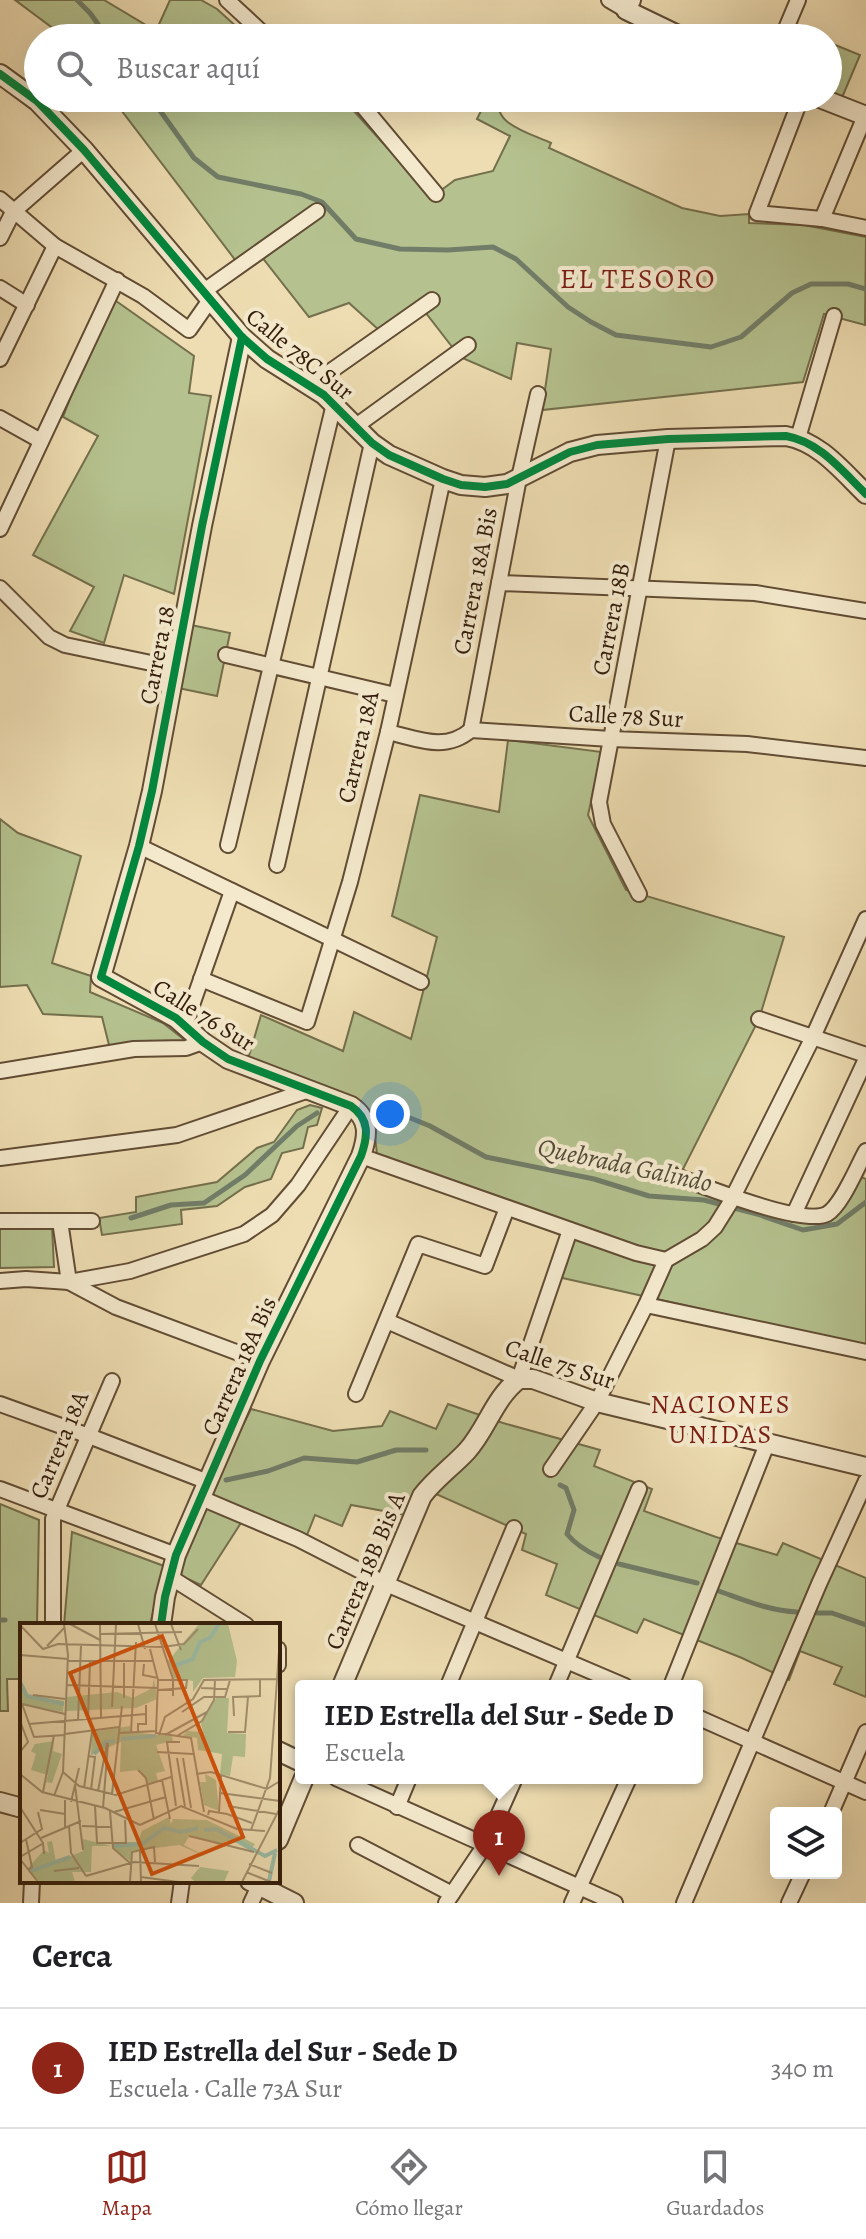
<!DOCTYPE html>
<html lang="es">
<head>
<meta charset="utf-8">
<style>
  body { margin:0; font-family:Alegreya,serif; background:#f2f2f2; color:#202124 }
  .controls { position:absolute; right:24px; bottom:24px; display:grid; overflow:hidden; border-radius:8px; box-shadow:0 8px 32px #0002 }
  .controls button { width:72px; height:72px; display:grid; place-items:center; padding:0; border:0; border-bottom:2px solid #e0e0e0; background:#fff; color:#202124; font:40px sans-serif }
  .you { position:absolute; left:390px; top:1114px; width:28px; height:28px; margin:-20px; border:6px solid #fff; border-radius:50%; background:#1a73e8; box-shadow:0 0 0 12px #1a73e833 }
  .badge { display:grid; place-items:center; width:52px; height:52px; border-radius:50%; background:#8f2418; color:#fff; font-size:26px; font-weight:700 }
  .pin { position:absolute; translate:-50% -66px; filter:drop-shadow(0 2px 4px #0008) }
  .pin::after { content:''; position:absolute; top:42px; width:28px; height:24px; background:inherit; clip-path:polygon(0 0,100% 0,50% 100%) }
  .popup { position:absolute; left:295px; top:1680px; width:408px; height:104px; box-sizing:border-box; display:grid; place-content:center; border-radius:8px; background:#fff; filter:drop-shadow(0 2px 6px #0005); font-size:26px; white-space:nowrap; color:#757577 }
  .popup b { font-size:30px; color:#202124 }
  .popup::after { content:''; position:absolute; left:50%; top:100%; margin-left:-16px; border:16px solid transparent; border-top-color:#fff }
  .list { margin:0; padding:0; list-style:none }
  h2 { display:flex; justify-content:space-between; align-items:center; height:104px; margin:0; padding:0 32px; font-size:34px }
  h2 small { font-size:26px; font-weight:400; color:#757577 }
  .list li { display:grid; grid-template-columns:52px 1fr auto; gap:24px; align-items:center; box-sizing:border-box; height:120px; padding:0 32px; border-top:2px solid #e0e0e0 }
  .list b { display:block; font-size:30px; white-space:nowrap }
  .list p { margin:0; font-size:26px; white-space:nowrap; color:#757577 }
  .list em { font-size:26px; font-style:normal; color:#757577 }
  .icon { flex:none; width:44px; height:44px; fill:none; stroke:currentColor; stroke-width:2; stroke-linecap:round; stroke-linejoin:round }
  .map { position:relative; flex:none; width:866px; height:1903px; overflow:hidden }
  .search { position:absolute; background:#fff; box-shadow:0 8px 32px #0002; left:24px; right:24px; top:24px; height:88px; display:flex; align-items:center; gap:20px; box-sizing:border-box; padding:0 28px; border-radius:44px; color:#757577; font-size:30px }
  .sheet { height:224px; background:#fff }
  nav { display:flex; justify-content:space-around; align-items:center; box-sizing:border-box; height:112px; border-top:2px solid #e0e0e0; background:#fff; font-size:22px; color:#757577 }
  nav a { display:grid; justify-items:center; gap:4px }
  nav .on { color:#8f2418 }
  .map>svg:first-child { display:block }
  .green { fill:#b5c28f; stroke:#746f4c; stroke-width:2 }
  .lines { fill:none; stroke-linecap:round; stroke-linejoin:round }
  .stream { stroke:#717d68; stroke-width:5 }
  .minor-casing { stroke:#614c34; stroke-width:18 }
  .tertiary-casing { stroke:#614c34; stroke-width:22 }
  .minor { stroke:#f4e9cd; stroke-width:14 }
  .tertiary { stroke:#f4e9cd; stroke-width:18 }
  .cycleway-casing { stroke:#f4e9cd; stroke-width:13 }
  .cycleway { stroke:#00873e; stroke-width:8 }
  .labels { text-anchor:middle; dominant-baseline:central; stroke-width:8; stroke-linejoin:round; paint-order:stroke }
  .street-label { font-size:24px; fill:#321c0a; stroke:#f4e9cd }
  .water-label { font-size:26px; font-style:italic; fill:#524c39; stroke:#f4e9cd }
  .neighbourhood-label { font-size:26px; letter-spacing:2px; fill:#7a1f14; stroke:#f4e9cd }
  .quarter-label { font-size:28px; letter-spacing:2px; fill:#7a1f14; stroke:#f4e9cd }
  .inset-river { fill:none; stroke:#9bbda7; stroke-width:4 }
  .inset-road { fill:none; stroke:#a3906f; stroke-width:2 }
  .view { fill:#d6530c; fill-opacity:0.15; stroke:#d6530c; stroke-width:4 }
  .inset-edge { fill:none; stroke:#321c0a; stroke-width:4 }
</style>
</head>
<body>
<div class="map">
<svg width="866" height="1903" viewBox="0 0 866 1903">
  <rect width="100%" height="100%" fill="#eeddb2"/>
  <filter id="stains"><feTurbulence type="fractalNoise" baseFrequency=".0025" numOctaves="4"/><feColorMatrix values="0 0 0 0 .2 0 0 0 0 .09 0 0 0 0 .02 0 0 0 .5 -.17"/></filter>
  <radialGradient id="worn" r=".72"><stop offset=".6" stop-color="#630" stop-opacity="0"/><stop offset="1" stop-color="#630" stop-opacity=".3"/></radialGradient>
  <g class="green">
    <path d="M15,0h89l52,31 14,-31h31l16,9 32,29h-183z"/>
    <path d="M828,42l32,13 -19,45 -13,-5z"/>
    <path d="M112,98h230l90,99 23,-17 38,-9 17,-35 -33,-17 8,-16 -9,-5c30,0 16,14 33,25 12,9 29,14 42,20l-2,5 133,60 38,8 29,-2v9l55,2 62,12 -1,88 -41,-11 -21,68 -261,28 9,-61 -34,-6 -6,36 -51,-22 -42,-54 -38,28 -31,-28 -40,14 -55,-70 -18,14z"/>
    <path d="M109,296l85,60 -5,37 22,3 -37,198 -50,-19 -20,68 -34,-12 24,-44 -61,-32 65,-119 -35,-19z"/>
    <path d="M191,625l39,8 -13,63 -39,-8z"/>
    <path d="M508,740l94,12 -14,63 38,75 158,47 -25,82 -80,158 60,26 100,8 22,-34 5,2v167l-308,-69 16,-49 -197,-74 -3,-26 -126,-69 13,-44 82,36 11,-39 57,27 26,-102 -45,-21 28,-121 79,17z"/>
    <path d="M0,819l18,14 63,23 -29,107 39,13 -1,16 73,31 23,18 -12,4 -64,4 -8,-32 -59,-3 -16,-29 -27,2z"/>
    <path d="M310,1105l12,3 -5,17 -9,2 -5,21 -21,5 -11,26 -26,8 -28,19 -36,4 1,14 -80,11 -3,-17 37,-6v-15l81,-15 40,-34 17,-6 23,-32z"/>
    <path d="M52,1226l2,41 -54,1v-41z"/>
    <path d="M448,1404l55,19 97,27 -6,16 58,23 -8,22 72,26 61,18 6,-12 83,35v119l-32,-13 8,-17 -42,-16 -11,29 -47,-22 -98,-39 -7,14 -91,-38 11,-31 -35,-14 4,-16 -92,-41 -13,25 -70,-13 -9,21 -27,-11 -8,20 -59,-23 -47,73 -22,-10 29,-80 43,-86 82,22 49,-5 8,-15 46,18z"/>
    <path d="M0,1504l39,16 -2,105h-15v54h-15l1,32h-8z"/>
    <path d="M72,1532l92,34 -14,59h-86z"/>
  </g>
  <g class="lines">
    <g class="stream">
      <path d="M77,0l13,13 18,25"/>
      <path d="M151,98l43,60 24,19 83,17 21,8 34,37 44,10 48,1 45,-3 23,12 52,48 23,15 25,13 95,12 30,-10 51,-44 19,-9h37l18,5"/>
      <path d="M377,1109l21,4 32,13 56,31 108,22 55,17 55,4 53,14 46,16 34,-6 29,-22"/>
      <path d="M131,1218l40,-13 33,-2 41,-28 52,-49 20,-13"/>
      <path d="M226,1480l42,-9 36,-13 53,4 39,-12h30"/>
      <path d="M560,1485l6,3 8,22 -7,24c9,11 19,17 32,23"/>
      <path d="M619,1564l78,19"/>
      <path d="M716,1590c26,9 53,21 81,22"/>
      <path d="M817,1613h15l34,12"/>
      <path d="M0,1620h5"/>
    </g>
    <defs>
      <g id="minor">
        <path d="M227,0l41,38"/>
        <path d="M609,0l17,10"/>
        <path d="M782,38l16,-38"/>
        <path d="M356,98l80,96"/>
        <path d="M801,98l-44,115 65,6 44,9"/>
        <path d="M0,199l55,47 88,50 46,34 21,-30"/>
        <path d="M822,219l43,-103"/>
        <path d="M0,238l13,-26 71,-62"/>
        <path d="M0,288l27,17"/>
        <path d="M204,291l113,-80"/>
        <path d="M0,359l55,-113"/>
        <path d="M311,385l121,-85"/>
        <path d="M0,418l41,23"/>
        <path d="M356,426l112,-81"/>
        <path d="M798,438l36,-122"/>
        <path d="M0,529l117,-249"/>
        <path d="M499,583l256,10 111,18"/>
        <path d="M0,588l49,49 16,8 110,23"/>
        <path d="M226,655l169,40"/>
        <path d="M471,730l48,-252 19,-84"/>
        <path d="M388,732c31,7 57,20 83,-2l140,9 136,5 119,14"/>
        <path d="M228,845l106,-441"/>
        <path d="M139,846l282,136"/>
        <path d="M277,865l95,-422"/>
        <path d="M639,894l-36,-70 -4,-22 69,-363"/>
        <path d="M201,979l106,43 43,-140 38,-150 55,-253"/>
        <path d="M759,1019l107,36"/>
        <path d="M185,1025l47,-134"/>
        <path d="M0,1071l134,-22 52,-1 17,-6"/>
        <path d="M361,1156l275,97 30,7"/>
        <path d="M0,1158l177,-23 132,-45"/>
        <path d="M679,1177c26,10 125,49 148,37 15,-9 30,-47 39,-63"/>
        <path d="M794,1214l72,-155"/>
        <path d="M0,1221h92"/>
        <path d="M60,1221l9,61 47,25 144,54"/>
        <path d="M0,1281l26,-2 43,3 61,-11 114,-37 28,-19 26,-30 53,-79"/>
        <path d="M646,1305l220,47"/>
        <path d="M387,1321l132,58 51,-149"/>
        <path d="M356,1394l62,-150 67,22 22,-58"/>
        <path d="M0,1404l89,32 119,46"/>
        <path d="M551,1469l46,-67 49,-97 20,-45 36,-21 13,-12 15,-24 83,-166 53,-118"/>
        <path d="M0,1489l176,66"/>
        <path d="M201,1498l97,41 86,44 241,103"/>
        <path d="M170,1577l76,48"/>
        <path d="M53,1625v-106l59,-138"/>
        <path d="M278,1649v16"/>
        <path d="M448,1686l66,-158"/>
        <path d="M556,1686l83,-197"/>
        <path d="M671,1686l96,-242"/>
        <path d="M697,1717l169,75"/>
        <path d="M336,1778l279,125"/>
        <path d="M397,1807l12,-29"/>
        <path d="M831,1813l35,-81"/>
        <path d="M358,1845l94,49"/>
        <path d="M31,1903l1,-22"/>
        <path d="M179,1903l3,-22"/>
        <path d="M251,1903l8,-17"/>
        <path d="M446,1903l39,-58 30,-67"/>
        <path d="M572,1903l57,-125"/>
        <path d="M684,1903l135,-319 47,-103"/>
        <path d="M789,1903l14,-30"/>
      </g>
      <g id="tertiary">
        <path d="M631,0l-5,10 58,28"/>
        <path d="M0,74l37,27 47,49 158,187 25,22 57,36 48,48 17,12 54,24 18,6 24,2 22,-3 63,-32 27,-7 71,-6 118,-3c34,6 56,35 80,58"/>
        <path d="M820,98l46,18"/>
        <path d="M161,1625l4,-28 11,-42 84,-194 101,-205c7,-20 9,-37 -10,-50l-123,-47 -25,-17 -27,-24 -75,-41 38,-131 13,-55 50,-265 40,-189"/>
        <path d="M342,1686l80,-190c13,-17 30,-29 45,-45 20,-22 27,-53 52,-72h14l64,23 269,65"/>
        <path d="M278,1751l23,11"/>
        <path d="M0,1802l22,6"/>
        <path d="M278,1840l26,-62"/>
        <path d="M250,1881l44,22"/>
      </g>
    </defs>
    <use href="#minor" class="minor-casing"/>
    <use href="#tertiary" class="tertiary-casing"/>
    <use href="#minor" class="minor"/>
    <use href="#tertiary" class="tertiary"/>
    <defs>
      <g id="cycleway">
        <path d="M0,74l37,27 47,49 158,187 25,22 57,36 48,48 17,12 54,24 18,6 24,2 22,-3 63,-32 27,-7 71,-6 118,-3c34,6 56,35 80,58"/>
        <path d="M161,1625l4,-28 11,-42 84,-194 101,-205c7,-20 9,-37 -10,-50l-123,-47 -25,-17 -27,-24 -75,-41 38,-131 13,-55 50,-265 40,-189"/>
      </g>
    </defs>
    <use href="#cycleway" class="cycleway-casing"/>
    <use href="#cycleway" class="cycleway"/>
  </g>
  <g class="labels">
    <g class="street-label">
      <text transform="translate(300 354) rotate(39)">Calle 78C Sur</text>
      <text transform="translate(475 581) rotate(-79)">Carrera 18A Bis</text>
      <text transform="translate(611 619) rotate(-79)">Carrera 18B</text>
      <text transform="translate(157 655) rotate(-79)">Carrera 18</text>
      <text transform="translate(626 716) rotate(3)">Calle 78 Sur</text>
      <text transform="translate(358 747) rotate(-77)">Carrera 18A</text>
      <text transform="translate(204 1015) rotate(32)">Calle 76 Sur</text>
      <text transform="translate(560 1364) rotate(18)">Calle 75 Sur</text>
      <text transform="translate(239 1366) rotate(-66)">Carrera 18A Bis</text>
      <text transform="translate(59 1445) rotate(-67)">Carrera 18A</text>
      <text transform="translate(365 1571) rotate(-67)">Carrera 18B Bis A</text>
    </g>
    <g class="water-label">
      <text transform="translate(625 1165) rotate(12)">Quebrada Galindo</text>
    </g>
    <g class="neighbourhood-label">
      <text x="721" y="1404">NACIONES<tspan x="721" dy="30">UNIDAS</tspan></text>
    </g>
    <g class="quarter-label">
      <text x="638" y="279">EL TESORO</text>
    </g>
  </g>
  <g transform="translate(20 1623)">
    <rect width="260" height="260" fill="#eeddb2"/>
    <path d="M179,1h29l9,37 -2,16 -32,1 -10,14v-11l-19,-3 -6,-17zM134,55l3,21 -21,9 -70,3 1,-14 50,-5 16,6 19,-10zM0,56l8,16 36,6 -1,11 -43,-8zM196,75h13l-2,35 19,1 -1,23 -12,-1 -3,20 -10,-2 2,-20 -24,-4 -1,-12 -14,-2 4,-5 16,1 -2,-8zM110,103l1,6 41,4 1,5 -17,4 9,26 -9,2 2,8 -10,3 -9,-14 -19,2 1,-30 -30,13 1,-23zM34,118l-1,10 9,3 -10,29 -6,-1 2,-7 -17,-5 5,-16 -5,-3 4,-7zM185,151l11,6 3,31 -15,-6 -4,-23h6zM149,194l2,7 2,-5 34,1 48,24 -5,7 -13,-8 -11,-2 -1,6 -35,-12 -6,10 23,12 -28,-12 -47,6 -1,10 -15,-10 -3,-9h25l4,-11zM63,216l28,7h-19l-1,26h-19l3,10h-35l-13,-13 17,-19 5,3 -2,-11 5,-1 4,21 27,-11zM180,244l29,4 -5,11h-29l-4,-4z" fill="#b5c28f"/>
    <path class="inset-river" d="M154,43l19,-7 7,-17 10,-4 9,-14M0,59l7,14 37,8M101,116l35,-3M74,131l12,-12 9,-1M184,207l12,-1 49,27 12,-6M93,223l29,-2 22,-16 17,4 17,-4M11,248l39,-14M249,258l6,-28"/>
    <path class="inset-road" d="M50,1l30,16M80,1l1,93M118,1l7,25M135,1l18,55v17M151,1l10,26M0,2l23,24 15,-5 104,3 22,-3 14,-15M81,11l81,-2M27,23l18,-19M130,26l8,31 -2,53 35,5 13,74M0,32l48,4M48,38h85M124,41l-1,11 15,3M138,57h30M46,62l92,3M181,65l26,1M138,67l28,-2 1,-8M13,72l32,4M104,75v-35M92,84l4,-83M162,89l22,-15h21l5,-17M214,93l-1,-19 27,-1v-17M68,96l2,-57M58,97l3,-75M0,98l8,21 -8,10M9,101l117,-10M118,108v-7h8v-19M111,109l5,-90M208,109h17l3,-35M99,110l37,-2M45,111l54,-7M45,112l-31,2 -12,-33 43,10M139,112l6,-18 28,-18 11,-19 73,-1M145,112l42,-23M157,113l25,-15 12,-21 1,-20M137,129l36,2M68,133l7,1 -4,33M157,135l8,49M163,135l8,50M118,147l8,8 8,42M43,149l5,-117 -4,-31M43,149l16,14 37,9 55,-18M0,151l22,18 63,16 35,17M176,151l15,-2 56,17 13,-8M142,157l8,39M55,162l8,65M64,165l8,-56M78,168l9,-48M23,169l11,-57M200,170l60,8M92,171l10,-88M34,173l9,-24M45,177v28M51,179l8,-34M75,183l2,37h29l-1,-23M156,183l-9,-64h13M208,183l48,8M0,184l23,36 1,11M83,185l5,-65M20,187l25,4M90,188l3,37 17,15M94,189l52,-15M199,190l2,-37M188,192l1,-4 18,3 25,9M120,202l41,-19 56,23 28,2M49,203l2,27 15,23M62,203l29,1M231,207l19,-52 10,-140M169,213l65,16M21,215l40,-17M6,216l6,28 -4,3M0,220l22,-14 -4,-17M120,228l1,31M0,234l22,-13M0,236l18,23M229,241l23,9M34,248l25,-3M226,249l25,10M66,253l48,-14 65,4M121,254l37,5M110,259l2,-30 22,-5 1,15M222,259l38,-74"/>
    <path class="view" d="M142,13l81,201 -91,37 -82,-201z"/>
    <rect width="260" height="260" class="inset-edge"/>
  </g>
  <rect width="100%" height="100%" filter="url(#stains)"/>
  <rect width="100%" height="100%" fill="url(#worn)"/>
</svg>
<div class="controls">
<button><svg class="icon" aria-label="layers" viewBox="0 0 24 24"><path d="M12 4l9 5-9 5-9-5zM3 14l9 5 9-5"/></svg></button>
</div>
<div class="you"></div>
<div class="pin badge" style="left:499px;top:1876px">1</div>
<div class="popup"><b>IED Estrella del Sur - Sede D</b>Escuela</div>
<div class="search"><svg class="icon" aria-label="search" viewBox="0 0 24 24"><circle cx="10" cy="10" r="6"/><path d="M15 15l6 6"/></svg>Buscar aquí</div>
</div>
<section class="sheet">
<h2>Cerca<small></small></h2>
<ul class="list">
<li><span class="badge">1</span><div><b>IED Estrella del Sur - Sede D</b><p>Escuela · Calle 73A Sur</p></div><em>340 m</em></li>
</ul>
</section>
<nav>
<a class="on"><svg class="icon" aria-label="map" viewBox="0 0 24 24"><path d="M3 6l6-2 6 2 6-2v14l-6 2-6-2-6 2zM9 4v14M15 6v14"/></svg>Mapa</a>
<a><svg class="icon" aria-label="directions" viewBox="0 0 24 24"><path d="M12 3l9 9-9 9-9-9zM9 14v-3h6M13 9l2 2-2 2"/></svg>Cómo llegar</a>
<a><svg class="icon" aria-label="saved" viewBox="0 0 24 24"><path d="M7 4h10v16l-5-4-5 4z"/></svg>Guardados</a>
</nav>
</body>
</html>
